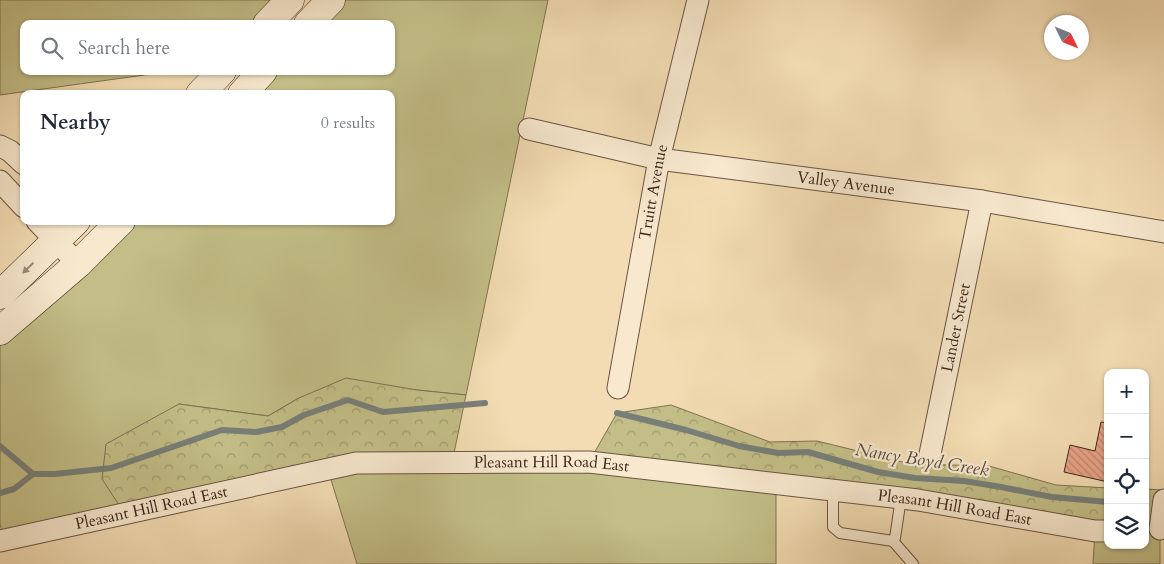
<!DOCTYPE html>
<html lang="en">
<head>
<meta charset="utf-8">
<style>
  body { margin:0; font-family:Cardo,serif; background:#f6f6f7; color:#1f2937 }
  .controls { position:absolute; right:15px; bottom:15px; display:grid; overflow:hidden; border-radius:10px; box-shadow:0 1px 4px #0004 }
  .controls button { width:45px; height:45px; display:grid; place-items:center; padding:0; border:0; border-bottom:1px solid #e0e1e3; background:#fff; color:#1f2937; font:25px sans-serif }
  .compass { position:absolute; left:1044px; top:15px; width:45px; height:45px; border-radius:50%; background:#fff; box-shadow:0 1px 4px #0004; rotate:133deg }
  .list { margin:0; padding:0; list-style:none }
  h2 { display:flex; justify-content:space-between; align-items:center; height:65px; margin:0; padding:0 20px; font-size:21px }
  h2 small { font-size:16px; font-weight:400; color:#747a83 }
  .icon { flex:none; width:28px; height:28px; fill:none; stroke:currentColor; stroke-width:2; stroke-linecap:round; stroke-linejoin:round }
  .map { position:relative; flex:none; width:1164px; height:564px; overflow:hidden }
  .search { position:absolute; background:#fff; box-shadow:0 1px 4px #0004; left:20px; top:20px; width:375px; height:55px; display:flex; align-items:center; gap:12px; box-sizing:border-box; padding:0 18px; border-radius:10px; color:#747a83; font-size:19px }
  .panel { position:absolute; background:#fff; box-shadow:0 1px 4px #0004; left:20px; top:90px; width:375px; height:135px; border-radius:10px }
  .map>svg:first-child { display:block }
  .grass { fill:#c3be87; stroke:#807252 }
  .forest { fill:url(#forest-crowns); stroke:#807252 }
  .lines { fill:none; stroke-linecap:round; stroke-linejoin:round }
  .stream { stroke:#787f79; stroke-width:6 }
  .building { fill:url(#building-back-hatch); stroke:#3e271e }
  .service-casing { stroke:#6b5443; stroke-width:12 }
  .minor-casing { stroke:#6b5443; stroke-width:23 }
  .secondary-casing { stroke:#3e271e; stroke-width:29 }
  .service { stroke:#f7e8ce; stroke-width:10 }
  .minor { stroke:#f7e8ce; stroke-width:21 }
  .secondary { stroke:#f7e8ce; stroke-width:28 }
  .oneway { fill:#9a8876 }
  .labels { text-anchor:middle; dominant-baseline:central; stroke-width:4.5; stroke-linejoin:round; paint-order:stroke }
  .street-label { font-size:16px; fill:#3e271e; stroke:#f7e8ce }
  .water-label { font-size:18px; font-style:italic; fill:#564c44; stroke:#f7e8ce }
</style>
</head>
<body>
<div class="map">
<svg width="1164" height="564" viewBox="0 0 1164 564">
  <defs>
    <pattern id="forest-crowns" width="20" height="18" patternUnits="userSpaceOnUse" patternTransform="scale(1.25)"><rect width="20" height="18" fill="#c3be87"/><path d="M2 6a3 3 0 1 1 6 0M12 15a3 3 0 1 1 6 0" fill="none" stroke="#a09a6e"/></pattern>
    <pattern id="building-back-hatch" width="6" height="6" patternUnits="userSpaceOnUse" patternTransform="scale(1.25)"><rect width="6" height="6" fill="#eaa588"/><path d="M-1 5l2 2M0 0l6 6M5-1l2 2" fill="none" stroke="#bf866f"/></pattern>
  </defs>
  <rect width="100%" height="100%" fill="#f3dcb3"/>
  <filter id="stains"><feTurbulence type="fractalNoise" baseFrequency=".004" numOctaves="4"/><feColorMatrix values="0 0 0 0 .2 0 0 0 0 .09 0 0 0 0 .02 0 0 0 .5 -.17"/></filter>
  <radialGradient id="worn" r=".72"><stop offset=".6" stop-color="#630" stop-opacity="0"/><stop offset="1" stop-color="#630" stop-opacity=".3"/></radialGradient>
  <g class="grass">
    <path d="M0,0h290l-23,24h-243v47h149l-173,24z"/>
    <path d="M331,0h217l-82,395 -49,-5 -118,8 -31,18 -89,-12 -54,110 -121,26 -4,-16v-193l121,-110h270v-127h-149l21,-23h128v-47h-83z"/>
    <path d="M589,462l187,22v80h-419l-29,-94z"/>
    <path d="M1145,529h15v35h-67l2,-33h13v14h37z"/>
  </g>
  <g class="forest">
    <path d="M346,378l71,12 49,5 -14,68h-96l-231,51 -23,-35 4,-35 73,-40 89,12 31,-18z"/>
    <path d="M671,405l99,37 47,-1 94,23 78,2 67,19 52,3v43l-519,-69 28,-49z"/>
    <path d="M1145,489l19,1 -4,39h-15z"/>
  </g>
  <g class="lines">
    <g class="stream">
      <path d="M617,413l69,17 53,16 39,7 30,-1 70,20 37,6 49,3 37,6 51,10 56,5"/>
      <path d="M0,446l33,28"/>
      <path d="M0,493l14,-4 19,-15h22l56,-6 111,-38 34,2 26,-5 22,-12 44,-15 35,12 102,-9"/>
    </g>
  </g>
  <path class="building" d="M1101,422l7,1v59l-44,-10 6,-27 25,6z"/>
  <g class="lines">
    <defs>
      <g id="service">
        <path d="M833,490v37l7,6 53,8 2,-3 6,-40"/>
        <path d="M893,541l20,23"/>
      </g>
      <g id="minor">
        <path id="s1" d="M529,129l130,30 323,42 182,31"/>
        <path d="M0,146l10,5 14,13"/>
        <path d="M0,181l24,26"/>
        <path d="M37,221l41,43"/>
        <path id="s2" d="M618,388l41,-229 39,-159"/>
        <path id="s3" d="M930,454l52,-253"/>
        <path d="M1160,529l4,-29"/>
        <path id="s4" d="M0,541l356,-78 233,-1 329,38 177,31h13"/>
      </g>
      <g id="secondary">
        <path d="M267,24l23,-24"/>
        <path d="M308,24l23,-24"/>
        <path d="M200,94l22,-23"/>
        <path d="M242,94l21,-23"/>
        <path d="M0,295l76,-74"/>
        <path d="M0,331l78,-67 43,-43"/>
      </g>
    </defs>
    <use href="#service" class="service-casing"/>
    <use href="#minor" class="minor-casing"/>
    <use href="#secondary" class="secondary-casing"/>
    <use href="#service" class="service"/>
    <use href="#minor" class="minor"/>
    <use href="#secondary" class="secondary"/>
  </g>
  <defs><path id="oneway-solid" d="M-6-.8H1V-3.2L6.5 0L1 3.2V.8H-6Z" transform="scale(1.25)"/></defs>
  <use class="oneway" href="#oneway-solid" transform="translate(28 268) rotate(136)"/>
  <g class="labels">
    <g class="street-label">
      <text stroke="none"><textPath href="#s1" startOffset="322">Valley Avenue</textPath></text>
      <text stroke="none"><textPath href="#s2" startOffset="199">Truitt Avenue</textPath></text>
      <text stroke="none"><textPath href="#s3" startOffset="129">Lander Street</textPath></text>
      <text stroke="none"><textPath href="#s4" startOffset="560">Pleasant Hill Road East</textPath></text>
      <text stroke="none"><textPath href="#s4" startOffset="155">Pleasant Hill Road East</textPath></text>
      <text stroke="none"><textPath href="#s4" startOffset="966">Pleasant Hill Road East</textPath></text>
    </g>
    <g class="water-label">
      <text transform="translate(922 460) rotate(9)">Nancy Boyd Creek</text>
    </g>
  </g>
  <rect width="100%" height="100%" filter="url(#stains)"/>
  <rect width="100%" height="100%" fill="url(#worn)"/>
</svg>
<div class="controls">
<button>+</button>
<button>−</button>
<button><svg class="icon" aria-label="locate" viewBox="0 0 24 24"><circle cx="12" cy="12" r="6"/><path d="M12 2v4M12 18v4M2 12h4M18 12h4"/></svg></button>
<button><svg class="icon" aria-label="layers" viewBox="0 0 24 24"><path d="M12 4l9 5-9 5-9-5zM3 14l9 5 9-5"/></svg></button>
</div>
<svg class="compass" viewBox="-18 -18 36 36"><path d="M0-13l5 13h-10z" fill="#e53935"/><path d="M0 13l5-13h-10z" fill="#747a83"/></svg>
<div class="search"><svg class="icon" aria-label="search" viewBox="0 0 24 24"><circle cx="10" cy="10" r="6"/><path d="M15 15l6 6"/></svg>Search here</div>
<section class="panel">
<h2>Nearby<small>0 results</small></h2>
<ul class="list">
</ul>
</section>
</div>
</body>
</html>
